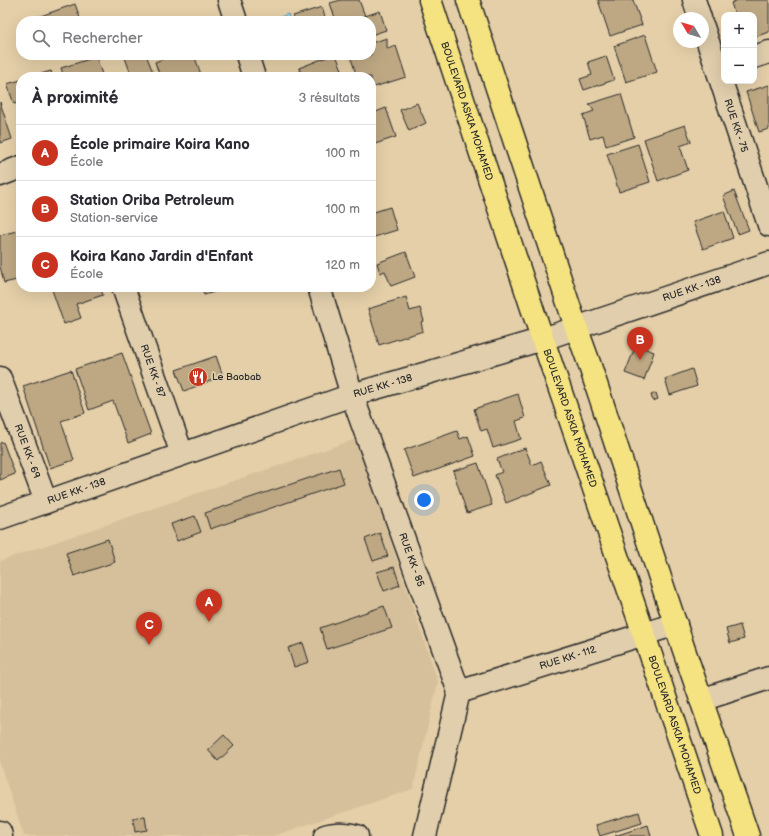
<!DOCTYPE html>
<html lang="fr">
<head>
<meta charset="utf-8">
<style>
  body { margin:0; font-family:"Balsamiq Sans",sans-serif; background:#f2f2f3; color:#2b2b33 }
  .controls { position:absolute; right:12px; top:12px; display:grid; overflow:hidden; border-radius:8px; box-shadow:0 4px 16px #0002 }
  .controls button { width:36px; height:36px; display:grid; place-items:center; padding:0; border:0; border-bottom:1px solid #e1e1e2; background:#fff; color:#2b2b33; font:20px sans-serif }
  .compass { position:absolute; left:673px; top:12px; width:36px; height:36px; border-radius:50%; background:#fff; box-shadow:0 4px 16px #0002; rotate:308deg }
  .you { position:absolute; left:424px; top:500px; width:14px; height:14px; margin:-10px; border:3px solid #fff; border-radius:50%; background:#1a73e8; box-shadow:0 0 0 6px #1a73e833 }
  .badge { display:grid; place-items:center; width:26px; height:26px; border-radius:50%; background:#c8321e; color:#fff; font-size:13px; font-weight:700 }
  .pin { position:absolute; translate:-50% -33px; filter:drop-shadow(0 1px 2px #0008) }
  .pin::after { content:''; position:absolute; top:21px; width:14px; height:12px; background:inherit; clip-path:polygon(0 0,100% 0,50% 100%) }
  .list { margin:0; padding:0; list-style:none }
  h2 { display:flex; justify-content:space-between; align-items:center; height:52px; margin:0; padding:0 16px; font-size:17px }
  h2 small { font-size:13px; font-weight:400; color:#7c7c81 }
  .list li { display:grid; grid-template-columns:26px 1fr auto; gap:12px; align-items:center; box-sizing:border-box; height:56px; padding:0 16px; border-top:1px solid #e1e1e2 }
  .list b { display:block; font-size:15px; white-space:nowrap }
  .list p { margin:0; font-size:13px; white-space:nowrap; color:#7c7c81 }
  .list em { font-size:13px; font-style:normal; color:#7c7c81 }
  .icon { flex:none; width:22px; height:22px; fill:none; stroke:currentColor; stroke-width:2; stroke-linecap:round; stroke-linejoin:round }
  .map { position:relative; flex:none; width:769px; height:836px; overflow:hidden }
  .search { position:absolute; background:#fff; box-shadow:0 4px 16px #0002; left:16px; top:16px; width:360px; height:44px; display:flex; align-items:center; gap:10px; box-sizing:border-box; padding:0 14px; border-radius:16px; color:#7c7c81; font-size:15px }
  .panel { position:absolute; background:#fff; box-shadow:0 4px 16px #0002; left:16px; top:72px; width:360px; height:220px; border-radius:16px }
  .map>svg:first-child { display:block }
  .built { fill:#d6c09b }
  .water { fill:#91d6f3; stroke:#6892a3 }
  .building { fill:#bea884; stroke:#2b2b2b }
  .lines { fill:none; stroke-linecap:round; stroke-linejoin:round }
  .minor-casing { stroke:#2b2b2b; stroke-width:25 }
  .major-casing { stroke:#2b2b2b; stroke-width:25 }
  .minor { stroke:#e0ceac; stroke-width:22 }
  .major { stroke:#f5e382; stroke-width:22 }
  .labels { text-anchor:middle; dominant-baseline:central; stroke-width:3.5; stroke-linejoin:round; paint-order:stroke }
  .street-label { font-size:10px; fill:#2b2b2b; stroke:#e0ceac }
  .poi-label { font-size:10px; fill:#2b2b2b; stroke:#e0ceac; text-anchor:start }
</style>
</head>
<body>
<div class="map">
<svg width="769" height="836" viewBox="0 0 769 836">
  <rect width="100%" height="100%" fill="#e4cfa8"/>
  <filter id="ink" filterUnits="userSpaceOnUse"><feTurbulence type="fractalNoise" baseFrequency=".025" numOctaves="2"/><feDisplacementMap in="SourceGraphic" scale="8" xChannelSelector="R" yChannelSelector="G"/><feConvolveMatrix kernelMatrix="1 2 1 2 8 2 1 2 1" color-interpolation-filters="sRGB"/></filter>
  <g filter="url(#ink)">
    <path class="built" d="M356,439l82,243 -25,107 -140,47h-249l-24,-72v-203z"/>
    <path class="water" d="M288,14l2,7h-20z"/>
    <g class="building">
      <path d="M341,0h18l6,16 15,-5 6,19 -15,5v-14h-35l-6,-18z"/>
      <path d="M598,0h35l9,25 -32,11z"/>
      <path d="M738,0h31v32l-15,5v-22h-19l-4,-12z"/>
      <path d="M75,4l6,17h-45l-1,-3z"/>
      <path d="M322,7l4,14h-31l-2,-5z"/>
      <path d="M645,35l12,37 -31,10 -12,-36z"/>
      <path d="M387,38v11l9,-3 10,31 -35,11v-11h-14l-7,-22h21v-12z"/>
      <path d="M124,55h22l7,17 -13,5h-8z"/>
      <path d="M173,55h21l8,22h-42l-5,-15z"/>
      <path d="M332,55h4l9,22h-38l-1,-4h-5l-2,-5z"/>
      <path d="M606,56l8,24 -30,10 -4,-11 12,-4 -4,-13z"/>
      <path d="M96,57l7,20h-39l-3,-9z"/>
      <path d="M51,71l2,6h-23z"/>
      <path d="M21,80v22l-7,2 -7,-20z"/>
      <path d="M769,85v44l-10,3 -13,-40z"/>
      <path d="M621,94l13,43 -28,9 -3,-11 -13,4 -7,-24 11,-4 -5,-7z"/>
      <path d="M0,102l12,37 -12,4z"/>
      <path d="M417,103l9,20 -17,8 -9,-21z"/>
      <path d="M386,108l10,29 -21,7 -4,-11v-19z"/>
      <path d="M685,125l6,17 -11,4 8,24 -30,11 -14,-42z"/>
      <path d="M638,144l12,38 -31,10 -12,-38z"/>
      <path d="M734,191l15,39 -11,4 -15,-38z"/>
      <path d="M21,200v15l-3,-14z"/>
      <path d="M390,207l7,23 -26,8v-25z"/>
      <path d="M724,211l9,27 -30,11 -10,-27z"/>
      <path d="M21,230v49l-17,4 -4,-17v-31z"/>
      <path d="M406,252l9,25 -24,9 -6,-15 -5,2 -3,-10z"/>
      <path d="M51,287h49l3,8 -27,9 5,14 -17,6z"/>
      <path d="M202,287h19v3l-17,5z"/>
      <path d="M406,297l4,14 10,-3 4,13 -3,1 2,9 -44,14 -11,-36z"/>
      <path d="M636,345l18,7 -10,28 -19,-7z"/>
      <path d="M122,353l29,81 -23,9 -15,-42 -24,9 -14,-41z"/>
      <path d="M216,356l7,20 -39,15 -8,-21z"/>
      <path d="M692,369l5,17 -27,9 -5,-16z"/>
      <path d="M71,370l14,43 -24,8 13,39 -24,8 -27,-82z"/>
      <path d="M656,393l2,6 -5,2 -2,-6z"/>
      <path d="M518,394l7,24 -9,3 5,18 -28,9 -6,-19 -6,2 -7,-22z"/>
      <path d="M457,431l3,8 8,-3 7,20 -61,22 -10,-28z"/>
      <path d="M3,442l12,32 -15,6v-37z"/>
      <path d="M525,448l7,17 9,-4 10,24 -45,18 -11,-28 7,-3 -5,-13z"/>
      <path d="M478,463l14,42 -25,8 -14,-42z"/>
      <path d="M339,468l5,15 -134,46 -5,-16z"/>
      <path d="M195,516l6,16 -24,9 -6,-17z"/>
      <path d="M380,533l8,23 -15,5 -8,-22z"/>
      <path d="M108,539l7,23 -41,14 -8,-23z"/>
      <path d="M394,567l6,18 -16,6 -7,-19z"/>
      <path d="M384,606l8,22 -65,21 -7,-21z"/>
      <path d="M740,625l4,14 -14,4 -4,-14z"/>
      <path d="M303,643l6,19 -15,5 -6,-19z"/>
      <path d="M224,735l10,11 -16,15 -10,-11z"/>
      <path d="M639,812l3,11 -42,13 -4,-11z"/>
      <path d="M145,817l2,13 -12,2 -2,-14z"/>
      <path d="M648,825l3,11h-36z"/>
    </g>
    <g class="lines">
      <defs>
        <g id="minor">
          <path d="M229,0l7,21"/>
          <path d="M694,0l6,18"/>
          <path id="s1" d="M703,27l66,198"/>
          <path d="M247,55l7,22"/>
          <path d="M754,57l15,-5"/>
          <path d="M0,175l21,-8"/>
          <path id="s2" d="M123,287l59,167"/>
          <path id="s3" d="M319,287l33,108 107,297 -34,144"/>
          <path id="s4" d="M0,378l46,124"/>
          <path id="s5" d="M0,518l352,-123 191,-56 226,-76"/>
          <path id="s6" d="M459,692l217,-68"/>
          <path d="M701,700l68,-22"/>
          <path d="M0,832l1,4"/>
          <path d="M325,836c9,-3 22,-3 32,0"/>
        </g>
        <g id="major">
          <path id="s7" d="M430,0l104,314 104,303 74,219"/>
          <path d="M468,0l108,327 13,36 94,284 65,189"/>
        </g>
      </defs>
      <use href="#minor" class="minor-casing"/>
      <use href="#major" class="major-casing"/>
      <use href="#minor" class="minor"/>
      <use href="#major" class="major"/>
    </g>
  </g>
  <defs>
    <symbol id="restaurant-disc" viewBox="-11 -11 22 22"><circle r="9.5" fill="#c8321e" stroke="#e0ceac"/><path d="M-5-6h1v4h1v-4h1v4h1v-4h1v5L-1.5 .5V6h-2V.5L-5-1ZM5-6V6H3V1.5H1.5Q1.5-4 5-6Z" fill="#fff"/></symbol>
  </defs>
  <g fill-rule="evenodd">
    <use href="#restaurant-disc" x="187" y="366" width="22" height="22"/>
  </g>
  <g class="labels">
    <g class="street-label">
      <text stroke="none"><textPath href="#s7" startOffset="117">BOULEVARD ASKIA MOHAMED</textPath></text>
      <text stroke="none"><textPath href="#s1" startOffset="104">RUE KK - 75</textPath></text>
      <text stroke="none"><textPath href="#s5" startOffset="729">RUE KK - 138</textPath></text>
      <text stroke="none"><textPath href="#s2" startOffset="89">RUE KK - 87</textPath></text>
      <text stroke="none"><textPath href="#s5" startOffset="405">RUE KK - 138</textPath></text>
      <text stroke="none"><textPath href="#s7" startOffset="441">BOULEVARD ASKIA MOHAMED</textPath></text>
      <text stroke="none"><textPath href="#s4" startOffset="78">RUE KK - 69</textPath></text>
      <text stroke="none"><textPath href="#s5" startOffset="81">RUE KK - 138</textPath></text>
      <text stroke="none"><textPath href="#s3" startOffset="288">RUE KK - 85</textPath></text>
      <text stroke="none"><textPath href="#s6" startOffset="114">RUE KK - 112</textPath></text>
      <text stroke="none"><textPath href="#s7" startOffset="765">BOULEVARD ASKIA MOHAMED</textPath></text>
    </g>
    <g class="poi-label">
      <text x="212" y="377">Le Baobab</text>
    </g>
  </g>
</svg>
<div class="controls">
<button>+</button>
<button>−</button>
</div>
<svg class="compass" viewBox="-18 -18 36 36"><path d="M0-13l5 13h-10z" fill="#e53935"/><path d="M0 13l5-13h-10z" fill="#7c7c81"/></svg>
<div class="you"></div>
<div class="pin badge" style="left:209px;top:622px">A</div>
<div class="pin badge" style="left:640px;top:360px">B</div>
<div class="pin badge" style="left:149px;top:645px">C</div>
<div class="search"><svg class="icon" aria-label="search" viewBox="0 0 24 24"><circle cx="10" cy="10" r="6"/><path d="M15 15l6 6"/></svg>Rechercher</div>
<section class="panel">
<h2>À proximité<small>3 résultats</small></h2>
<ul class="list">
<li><span class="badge">A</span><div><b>École primaire Koira Kano</b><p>École</p></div><em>100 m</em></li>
<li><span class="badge">B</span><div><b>Station Oriba Petroleum</b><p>Station-service</p></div><em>100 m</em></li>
<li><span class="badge">C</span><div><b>Koira Kano Jardin d'Enfant</b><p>École</p></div><em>120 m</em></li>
</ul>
</section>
</div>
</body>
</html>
